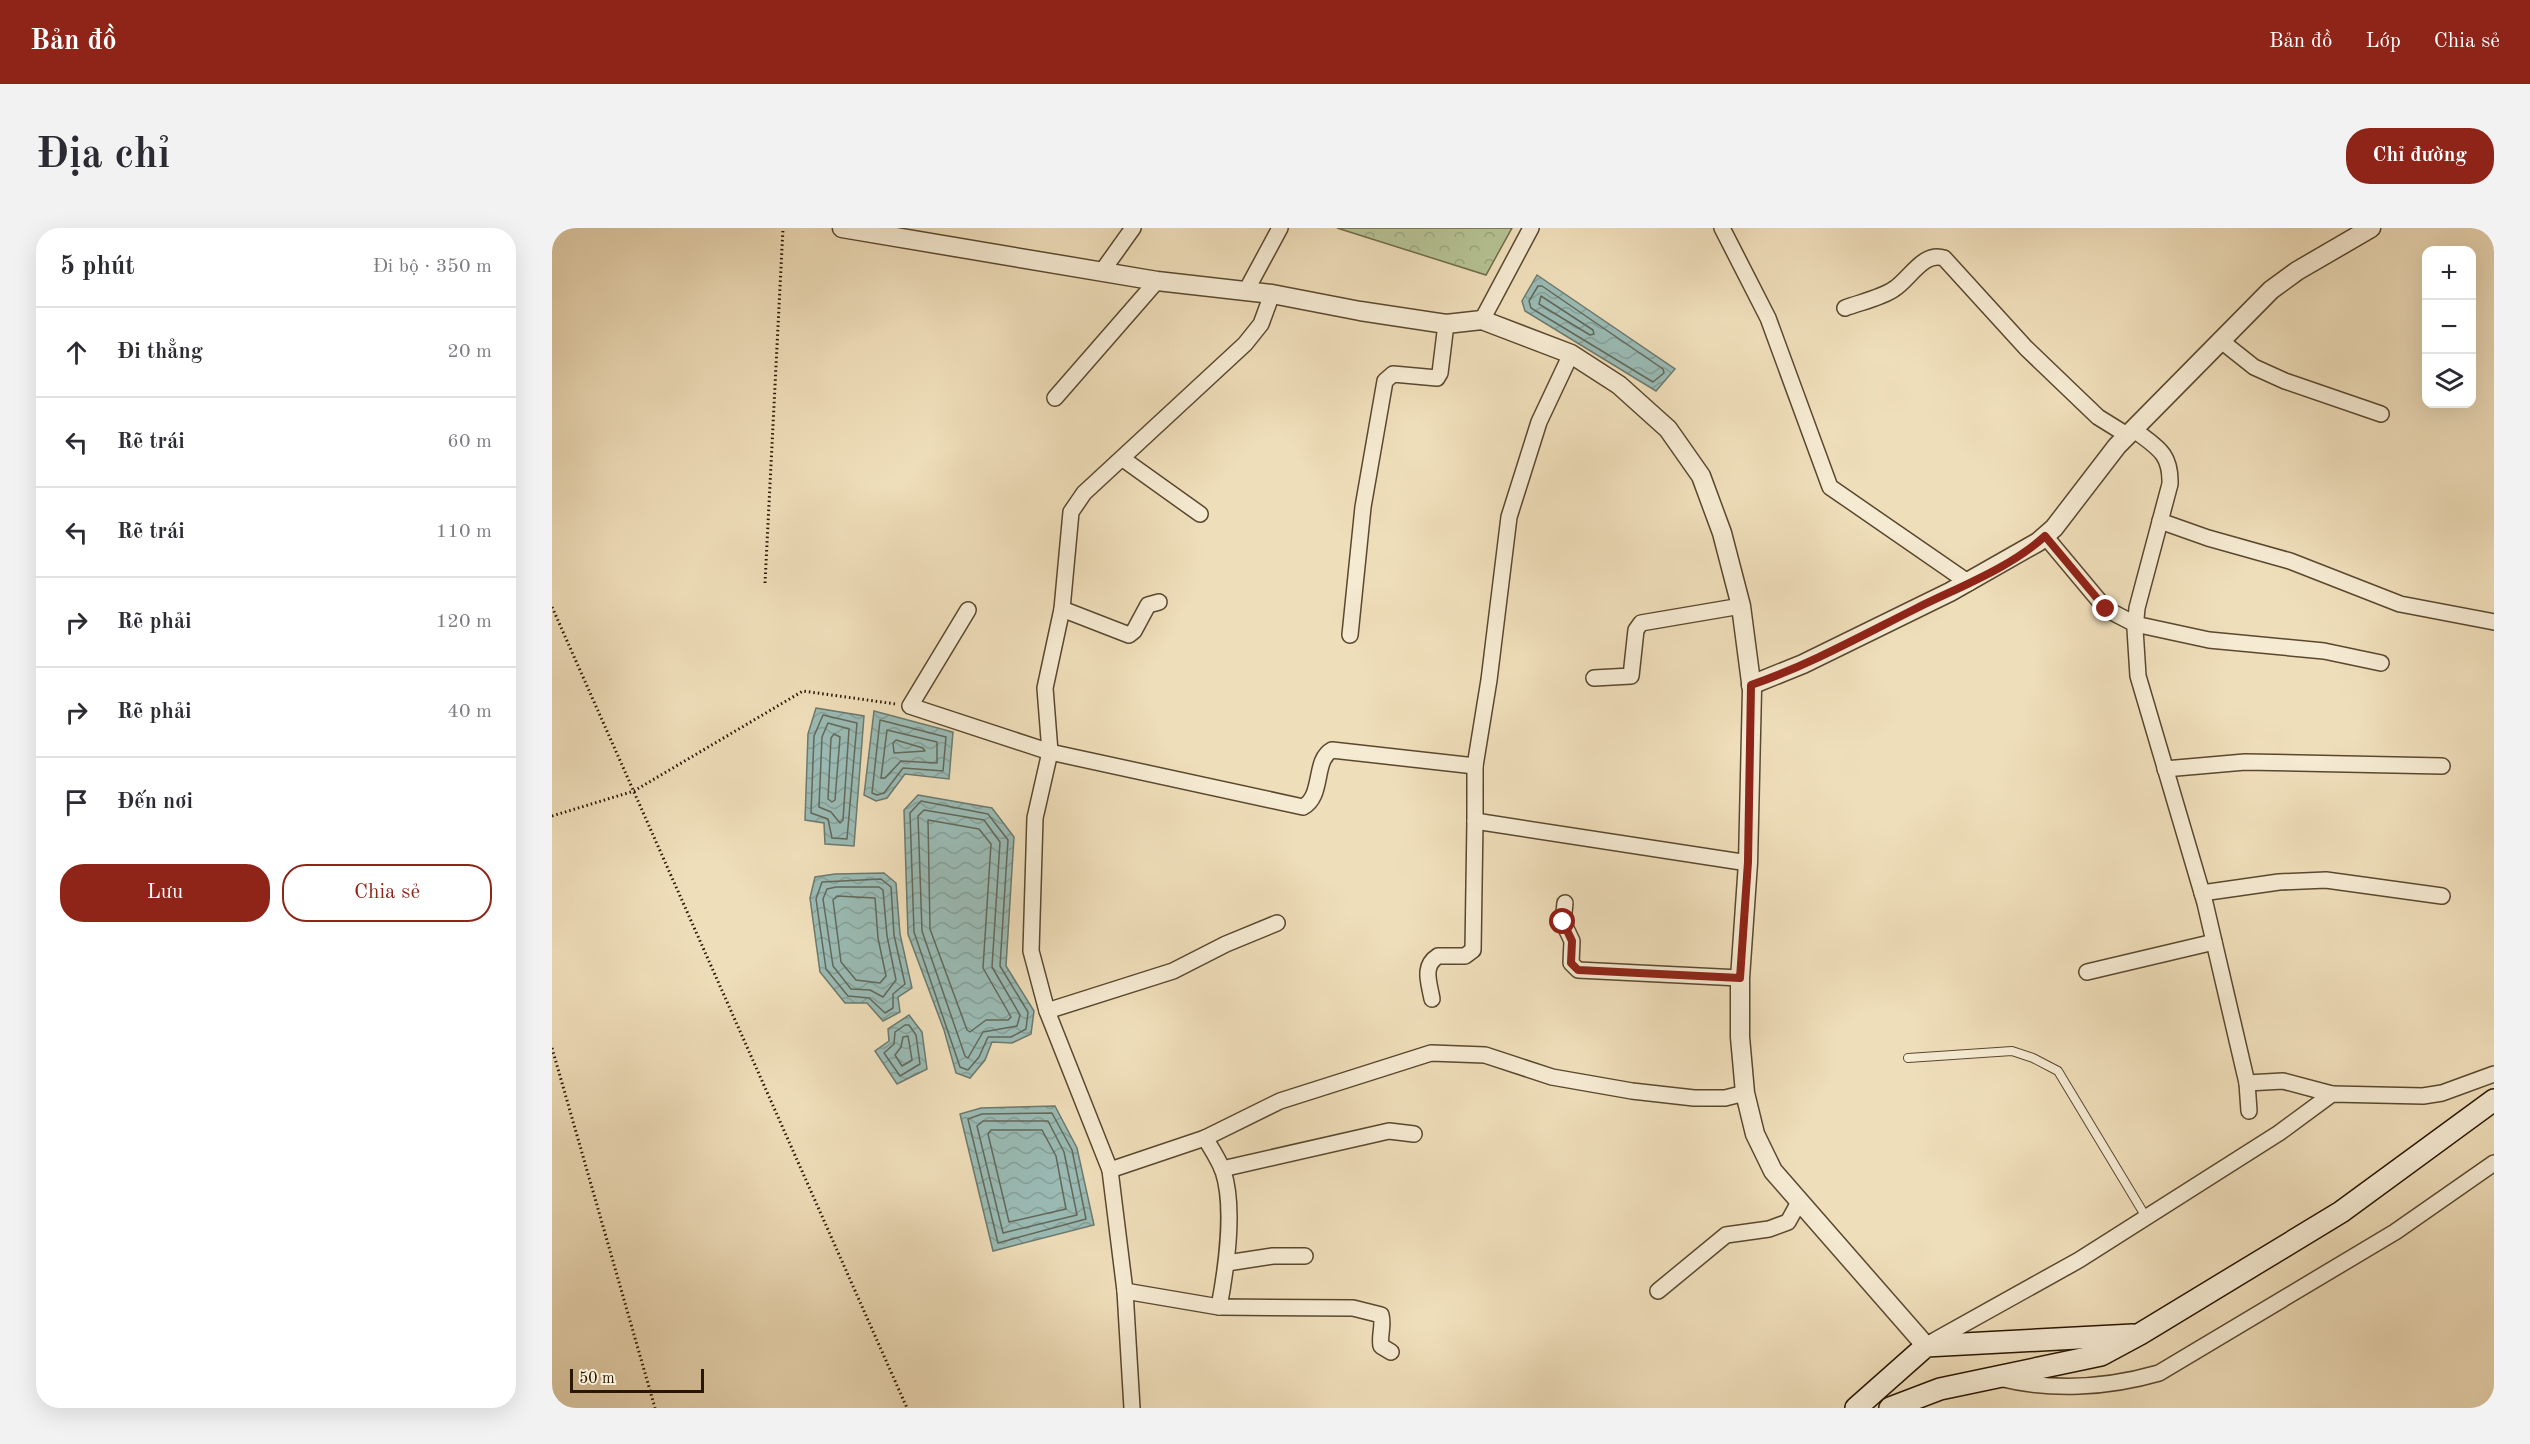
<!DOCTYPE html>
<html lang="vi">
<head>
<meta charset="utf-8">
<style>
  body { margin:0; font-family:"Old Standard TT",serif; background:#f2f2f3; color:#2b2b33 }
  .controls { position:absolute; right:18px; top:18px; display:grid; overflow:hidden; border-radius:12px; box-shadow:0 6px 24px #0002 }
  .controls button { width:54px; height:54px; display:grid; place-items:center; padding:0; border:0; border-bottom:2px solid #e1e1e2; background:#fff; color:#2b2b33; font:30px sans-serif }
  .scale { position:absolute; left:18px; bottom:15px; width:134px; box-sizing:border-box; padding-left:6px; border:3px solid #291600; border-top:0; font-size:16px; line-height:21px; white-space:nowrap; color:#291600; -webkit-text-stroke:4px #f5ead2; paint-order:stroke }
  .stop { position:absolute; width:18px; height:18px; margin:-14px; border:4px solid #8f2418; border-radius:50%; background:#fff }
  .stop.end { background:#8f2418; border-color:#fff; box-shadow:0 2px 6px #0008 }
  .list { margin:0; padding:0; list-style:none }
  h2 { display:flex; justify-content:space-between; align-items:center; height:78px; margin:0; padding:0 24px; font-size:26px }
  h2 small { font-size:20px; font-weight:400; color:#7c7c81 }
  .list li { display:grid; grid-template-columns:39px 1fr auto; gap:18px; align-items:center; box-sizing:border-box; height:90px; padding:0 24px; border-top:2px solid #e1e1e2 }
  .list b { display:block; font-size:22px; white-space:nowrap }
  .list em { font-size:20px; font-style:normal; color:#7c7c81 }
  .actions { display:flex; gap:12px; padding:18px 24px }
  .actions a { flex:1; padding:14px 0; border:2px solid #8f2418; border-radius:24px; text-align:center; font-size:21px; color:#8f2418 }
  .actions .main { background:#8f2418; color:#fff }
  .icon { flex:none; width:33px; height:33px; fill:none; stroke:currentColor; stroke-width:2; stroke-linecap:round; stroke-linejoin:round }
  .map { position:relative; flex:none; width:1942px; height:1180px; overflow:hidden; border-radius:24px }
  header { display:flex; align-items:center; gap:36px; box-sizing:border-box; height:84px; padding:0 30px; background:#8f2418; color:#fff }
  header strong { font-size:28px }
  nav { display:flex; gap:33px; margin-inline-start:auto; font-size:21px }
  .intro { display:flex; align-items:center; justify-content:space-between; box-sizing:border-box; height:144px; padding:0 36px }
  h1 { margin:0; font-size:42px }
  .button { padding:15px 27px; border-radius:24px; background:#8f2418; color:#fff; font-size:21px; font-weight:700 }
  main { display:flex; gap:36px; padding:0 36px }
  aside { flex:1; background:#fff; border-radius:24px; box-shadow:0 6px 24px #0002 }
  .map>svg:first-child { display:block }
  .forest { fill:url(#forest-crowns); stroke:#6f6c4a; stroke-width:1.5 }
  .water { fill:url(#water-waves); stroke:#6d796d; stroke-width:1.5 }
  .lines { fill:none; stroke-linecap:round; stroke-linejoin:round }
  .shore { stroke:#62685a; stroke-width:1.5 }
  .service-casing { stroke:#5a482e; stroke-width:10 }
  .minor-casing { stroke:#5a482e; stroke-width:18 }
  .tertiary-casing { stroke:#5a482e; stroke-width:21 }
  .secondary-casing { stroke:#291600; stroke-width:24 }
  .path { stroke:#291600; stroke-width:3; stroke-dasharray:1.5 3; stroke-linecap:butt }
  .service { stroke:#f5ead2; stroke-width:8 }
  .minor { stroke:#f5ead2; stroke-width:15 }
  .tertiary { stroke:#f5ead2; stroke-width:18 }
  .secondary { stroke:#f5ead2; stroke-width:21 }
  .route { stroke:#8f2418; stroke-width:8 }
</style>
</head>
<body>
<header>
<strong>Bản đồ</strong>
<nav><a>Bản đồ</a><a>Lớp</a><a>Chia sẻ</a></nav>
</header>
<div class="intro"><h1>Địa chỉ</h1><a class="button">Chỉ đường</a></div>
<main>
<aside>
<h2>5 phút<small>Đi bộ · 350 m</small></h2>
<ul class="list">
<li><svg class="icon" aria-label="ahead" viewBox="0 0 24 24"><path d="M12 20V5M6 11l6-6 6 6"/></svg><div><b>Đi thẳng</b></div><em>20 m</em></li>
<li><svg class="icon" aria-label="left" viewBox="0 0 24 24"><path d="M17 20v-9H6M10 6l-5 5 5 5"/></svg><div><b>Rẽ trái</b></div><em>60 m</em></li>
<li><svg class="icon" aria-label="left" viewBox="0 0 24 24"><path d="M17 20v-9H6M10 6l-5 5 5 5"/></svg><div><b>Rẽ trái</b></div><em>110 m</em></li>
<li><svg class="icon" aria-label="right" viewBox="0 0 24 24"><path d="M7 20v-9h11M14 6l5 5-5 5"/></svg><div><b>Rẽ phải</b></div><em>120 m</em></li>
<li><svg class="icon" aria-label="right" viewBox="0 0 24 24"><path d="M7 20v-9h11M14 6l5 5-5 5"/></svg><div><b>Rẽ phải</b></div><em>40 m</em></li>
<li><svg class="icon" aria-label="arrive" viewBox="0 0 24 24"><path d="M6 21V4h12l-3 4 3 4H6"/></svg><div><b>Đến nơi</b></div></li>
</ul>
<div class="actions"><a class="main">Lưu</a><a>Chia sẻ</a></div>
</aside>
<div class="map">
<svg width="1942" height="1180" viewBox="0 0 1942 1180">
  <defs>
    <pattern id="forest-crowns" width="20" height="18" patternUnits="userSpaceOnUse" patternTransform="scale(1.5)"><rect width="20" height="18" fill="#b5c293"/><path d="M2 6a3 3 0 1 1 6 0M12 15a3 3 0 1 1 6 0" fill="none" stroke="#9ca67d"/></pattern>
    <pattern id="water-waves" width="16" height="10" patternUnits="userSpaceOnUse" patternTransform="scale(1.5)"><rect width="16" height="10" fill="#9abbb5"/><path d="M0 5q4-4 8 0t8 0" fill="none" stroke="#85a09a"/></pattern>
  </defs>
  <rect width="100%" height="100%" fill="#efdeba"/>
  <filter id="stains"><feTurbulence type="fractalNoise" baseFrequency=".00333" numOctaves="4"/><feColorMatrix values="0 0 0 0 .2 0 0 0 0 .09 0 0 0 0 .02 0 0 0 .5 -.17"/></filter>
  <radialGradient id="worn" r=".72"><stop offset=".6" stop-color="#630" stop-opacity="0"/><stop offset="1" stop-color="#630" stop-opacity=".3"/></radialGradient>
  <path class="forest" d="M785,0h175l-26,47z"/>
  <g class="water">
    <path d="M985,47l138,94 -19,22 -131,-80 -3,-10z"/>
    <path d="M264,480l48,8 -10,130 -29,-2 -1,-21 -19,-3 3,-86z"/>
    <path d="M322,483l79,21 -4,47 -44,-5 -18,24 -11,3 -12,-6z"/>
    <path d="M366,567l74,13 22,29 -8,129 28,45 -3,23 -19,9 -20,-1 -7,18 -15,18 -14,-5 -12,-43 -36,-96 -4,-124z"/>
    <path d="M332,645l12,10 4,51 12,54 -14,9 2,15 -17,9 -16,-18h-22l-25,-31 -10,-74 5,-21 20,-3z"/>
    <path d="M357,787l13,17 5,37 -30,15 -22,-33 14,-10 -1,-12z"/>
    <path d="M503,878l22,42 17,77 -101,26 -33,-137 21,-6z"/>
  </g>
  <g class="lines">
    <g class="shore">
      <path d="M986,58h4l121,83 1,4 -11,9 -122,-74 -2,-7z"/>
      <path d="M989,68l52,34 1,4 -4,1 -51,-31z"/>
      <path d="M271,487l34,8 -10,116 -15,-1 -4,-19 -17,-6 3,-77z"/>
      <path d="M328,492l66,17 -3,34 -40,-3 -19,25 -7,2 -5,-2z"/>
      <path d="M276,495l21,6 -6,91 -3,3 -9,-11 -12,-5 3,-70z"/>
      <path d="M335,502l50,12v21l-36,-2 -16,17h-4z"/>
      <path d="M282,506l6,3 -5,63 -3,2 -4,-3 3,-61z"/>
      <path d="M344,512l27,8 2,3 -31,2 -1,-10z"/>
      <path d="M369,573l67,13 20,26 -8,126 28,46 -2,17 -15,8h-23l-9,20 -11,13 -8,-3 -46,-135 -4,-119z"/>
      <path d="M372,582l60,10 16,22 -8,125 28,48 -3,11 -34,6 -15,26 -3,-2 -43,-125 -4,-115z"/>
      <path d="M376,592l51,9 12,15 -8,124 28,49 -3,3h-22l-16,12 -3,-2 -37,-101z"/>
      <path d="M329,651l10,8 3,48 11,49 -12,10v14l-8,5 -16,-15 -21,-2 -22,-27 -10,-70 6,-17z"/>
      <path d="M284,659h43l4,3 4,46 9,44 -13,17 -13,-7 -19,-1 -18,-23 -10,-67 4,-10z"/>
      <path d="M285,668l38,2 3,40 8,38 -6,7 -24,-3 -15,-18 -8,-62z"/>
      <path d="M353,797h4l7,10 4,29 -20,12 -16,-23 10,-9 1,-12z"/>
      <path d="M356,808l4,24 -10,6 -7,-11 6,-8 2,-10z"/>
      <path d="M500,885l20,37 14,69 -88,24 -30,-124 14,-5z"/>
      <path d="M431,893h65l16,31 13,63 -74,18 -26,-107z"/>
      <path d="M439,902h51l14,26 10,53 -57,13 -21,-88z"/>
    </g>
    <defs>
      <path id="service" d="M1356,830l104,-7 21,7 25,13 88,146"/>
      <g id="minor">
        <path d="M1170,0l46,90 62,169 139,96"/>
        <path d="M551,42l30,-42"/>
        <path d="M694,63l34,-63"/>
        <path d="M1293,80c16,-6 36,-10 49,-19 16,-10 29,-38 50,-31l82,90 72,69 29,18"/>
        <path d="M930,92l49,-92"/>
        <path d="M1668,112l34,27 31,14 96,33"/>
        <path d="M1019,126l-32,68 -30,95 -20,163 -14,86v55l273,42"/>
        <path d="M503,170l102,-117"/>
        <path d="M1581,201c23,18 38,23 37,55l-33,124 -2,21 3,47 67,227 42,180 36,-2 49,13"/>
        <path d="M571,231l77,55"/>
        <path d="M1608,293l48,17 82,23 110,43 94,18"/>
        <path d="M1493,308l61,73 29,15 74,16 115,11 57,12"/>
        <path d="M510,381l67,26 5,-4 14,-26 11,-3"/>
        <path d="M416,382l-58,96 140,46 253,55c21,-11 10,-47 29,-57l143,16"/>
        <path d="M798,407l13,-128 22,-126 8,-7 44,4 3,-5 6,-49"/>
        <path d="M1042,450l37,-2 5,-46 5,-7 100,-17"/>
        <path d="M1613,541l80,-7 197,4"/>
        <path d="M1650,665l77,-11 47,-2 116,16"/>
        <path d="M1013,675l-2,19 9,19 -1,22 7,7 162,8"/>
        <path d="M1535,744l127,-30"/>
        <path d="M880,771c-3,-17 -10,-33 6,-43h27l8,-6 2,-129"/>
        <path d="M495,783l126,-40 53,-27 51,-21"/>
        <path d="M1695,855l2,28"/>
        <path d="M653,910c6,10 14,22 18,33 12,36 3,99 -4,136"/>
        <path d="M670,941l167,-38 25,3"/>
        <path d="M558,942l95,-32 75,-37 151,-48 54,2 67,22 80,14 62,7h31l20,-5"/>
        <path d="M675,1035l46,-7h32"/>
        <path d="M573,1063l94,16 134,1 28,7c3,11 -2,20 0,31l10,6"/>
        <path d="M1106,1063l68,-56 43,-6 19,-7 11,-20"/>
        <path d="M1378,1115l149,-83 200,-127 53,-39 91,2 19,-3 52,-19"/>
        <path d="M1447,1150c52,13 108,10 160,-5l236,-141 99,-69"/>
        <path d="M580,1180l-7,-117 -15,-121 -63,-159 -16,-60 4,-133 15,-66 -5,-64 17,-79 9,-97 13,-19 161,-149 16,-20 11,-30"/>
      </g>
      <g id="tertiary">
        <path d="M290,0l315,53 115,13 88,17 86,13 36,-4 89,34 48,31 49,44 33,47 21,57 19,73 11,84 -4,173 -8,115v59l5,56 10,41 18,37 153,175"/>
        <path d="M1199,457l52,-21 147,-72 88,-50 16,-14 63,-82 154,-156 26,-19 74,-43"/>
      </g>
      <g id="secondary">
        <path d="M1304,1180l70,-62 207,-11"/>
        <path d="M1338,1180l50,-19 161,-34 39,-21 201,-122 153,-112"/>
      </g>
    </defs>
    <use href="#service" class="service-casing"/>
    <use href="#minor" class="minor-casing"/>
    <use href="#tertiary" class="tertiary-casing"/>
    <use href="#secondary" class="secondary-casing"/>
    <g class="path">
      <path d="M213,355l18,-355"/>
      <path d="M0,379l355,801"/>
      <path d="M0,588l82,-25 169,-100 93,13"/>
      <path d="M0,820l103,360"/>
    </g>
    <use href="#service" class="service"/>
    <use href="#minor" class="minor"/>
    <use href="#tertiary" class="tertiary"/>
    <use href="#secondary" class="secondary"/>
  </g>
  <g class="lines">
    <path class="route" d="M1011,694l9,19 -1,22 7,7 162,8 8,-116 3,-177c58,-20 112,-50 166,-77 42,-21 93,-40 128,-72l61,73"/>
  </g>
  <rect width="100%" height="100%" filter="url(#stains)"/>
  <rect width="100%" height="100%" fill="url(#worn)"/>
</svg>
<div class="controls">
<button>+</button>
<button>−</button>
<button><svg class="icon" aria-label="layers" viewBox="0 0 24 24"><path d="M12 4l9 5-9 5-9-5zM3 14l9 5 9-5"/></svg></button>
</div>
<div class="scale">50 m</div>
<div class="stop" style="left:1011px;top:694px"></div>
<div class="stop end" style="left:1554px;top:381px"></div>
</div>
</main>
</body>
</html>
